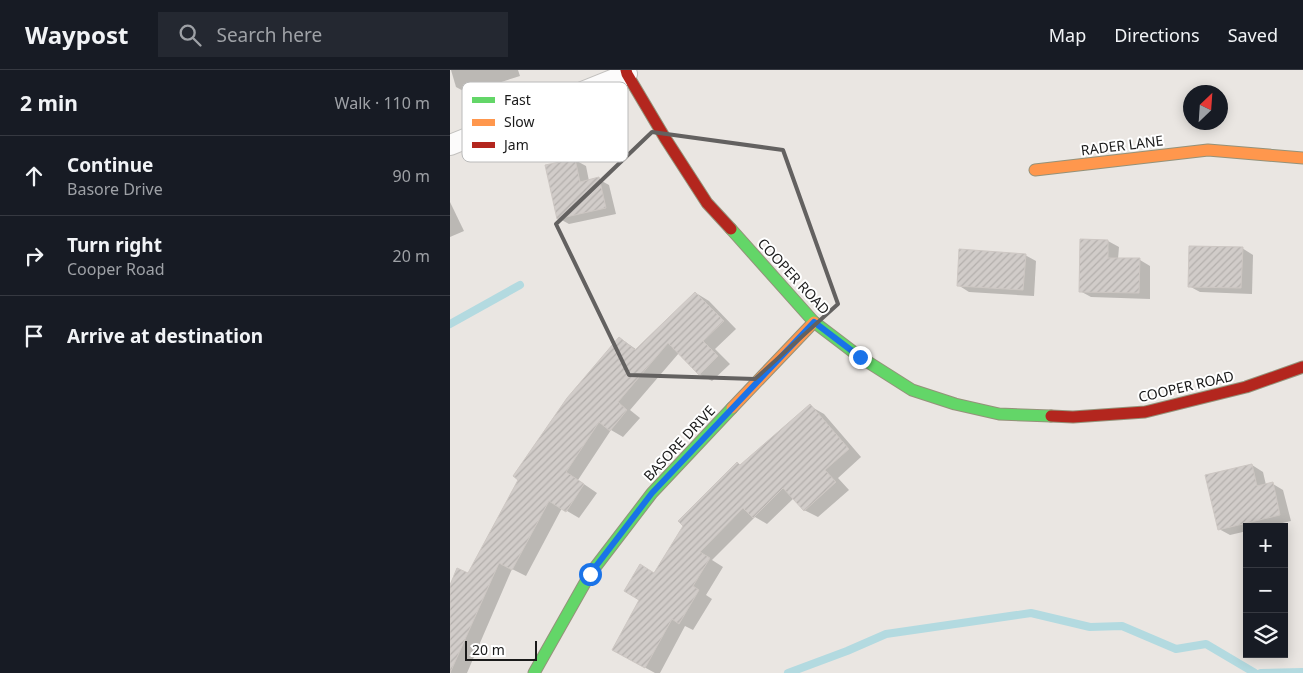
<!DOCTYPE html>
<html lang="en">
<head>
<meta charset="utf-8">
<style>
  body { margin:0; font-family:"Noto Sans",sans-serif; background:#242831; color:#f1f3f6 }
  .controls { position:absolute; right:15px; bottom:15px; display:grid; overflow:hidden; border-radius:0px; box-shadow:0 2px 12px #0003 }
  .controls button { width:45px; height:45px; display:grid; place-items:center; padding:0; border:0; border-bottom:1px solid #363941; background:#171b24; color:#f1f3f6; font:25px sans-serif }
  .compass { position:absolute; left:733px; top:15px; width:45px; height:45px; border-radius:50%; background:#171b24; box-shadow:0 2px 12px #0003; rotate:25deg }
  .scale { position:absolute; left:15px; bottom:12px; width:72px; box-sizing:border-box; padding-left:5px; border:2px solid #1a1a1a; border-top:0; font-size:14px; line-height:18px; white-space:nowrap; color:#1a1a1a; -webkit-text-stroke:4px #fff; paint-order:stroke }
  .stop { position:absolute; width:15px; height:15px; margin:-11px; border:4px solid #1a73e8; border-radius:50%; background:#fff }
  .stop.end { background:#1a73e8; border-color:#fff; box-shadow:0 1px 5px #0008 }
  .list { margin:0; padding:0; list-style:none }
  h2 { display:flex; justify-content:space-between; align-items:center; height:65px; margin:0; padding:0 20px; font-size:21px }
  h2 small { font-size:16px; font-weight:400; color:#9ea1a6 }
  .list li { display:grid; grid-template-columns:32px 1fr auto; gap:15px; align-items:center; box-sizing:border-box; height:80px; padding:0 20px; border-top:1px solid #363941 }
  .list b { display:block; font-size:19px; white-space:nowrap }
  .list p { margin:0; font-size:16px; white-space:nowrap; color:#9ea1a6 }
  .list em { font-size:16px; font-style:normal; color:#9ea1a6 }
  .icon { flex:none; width:28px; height:28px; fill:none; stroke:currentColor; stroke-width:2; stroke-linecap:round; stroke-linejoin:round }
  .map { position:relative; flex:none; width:853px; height:603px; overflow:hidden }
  header { display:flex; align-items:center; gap:30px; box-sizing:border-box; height:70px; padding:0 25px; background:#171b24; border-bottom:1px solid #363941 }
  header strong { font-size:24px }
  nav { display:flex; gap:28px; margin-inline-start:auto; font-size:18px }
  .search { width:350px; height:45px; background:#242831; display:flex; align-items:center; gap:12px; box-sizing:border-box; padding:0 18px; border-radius:0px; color:#9ea1a6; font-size:19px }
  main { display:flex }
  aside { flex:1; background:#171b24 }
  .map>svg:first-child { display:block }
  .shadow { fill:#0003 }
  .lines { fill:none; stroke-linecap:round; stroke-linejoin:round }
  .stream { stroke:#b3dae0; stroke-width:8 }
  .building { fill:url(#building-hatch); stroke:#cdc7c3 }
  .street-casing { stroke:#c2c0be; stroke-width:22 }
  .fast-casing { stroke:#94927a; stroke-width:13 }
  .slow-casing { stroke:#94927a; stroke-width:13 }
  .jam-casing { stroke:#94927a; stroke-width:13 }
  .street { stroke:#fcfbfb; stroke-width:20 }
  .fast { stroke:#63d668; stroke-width:11 }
  .slow { stroke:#ff974d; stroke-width:11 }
  .jam { stroke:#b3261e; stroke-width:11 }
  .route { stroke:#1a73e8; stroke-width:6 }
  .marked { fill:none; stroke:#636160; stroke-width:4; stroke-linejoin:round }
  .labels { text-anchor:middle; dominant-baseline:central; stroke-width:4; stroke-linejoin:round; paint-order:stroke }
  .street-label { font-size:14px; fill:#1a1a1a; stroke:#fff }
  .key { fill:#fff; stroke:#bababa; stroke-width:1 }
  .key-label { font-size:14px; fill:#1a1a1a }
</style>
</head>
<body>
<header>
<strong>Waypost</strong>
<div class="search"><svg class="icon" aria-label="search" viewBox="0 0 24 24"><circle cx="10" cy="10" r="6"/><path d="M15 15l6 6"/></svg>Search here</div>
<nav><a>Map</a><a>Directions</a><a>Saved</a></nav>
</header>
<main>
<aside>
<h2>2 min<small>Walk · 110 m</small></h2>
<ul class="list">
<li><svg class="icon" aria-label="ahead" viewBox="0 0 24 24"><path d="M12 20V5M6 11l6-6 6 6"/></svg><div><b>Continue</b><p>Basore Drive</p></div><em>90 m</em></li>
<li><svg class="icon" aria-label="right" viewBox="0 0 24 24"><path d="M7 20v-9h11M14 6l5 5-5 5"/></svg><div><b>Turn right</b><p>Cooper Road</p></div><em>20 m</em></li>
<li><svg class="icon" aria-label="arrive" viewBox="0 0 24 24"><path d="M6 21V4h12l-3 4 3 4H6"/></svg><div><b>Arrive at destination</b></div></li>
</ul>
</aside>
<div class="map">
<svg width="853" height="603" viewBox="0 0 853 603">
  <defs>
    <pattern id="building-hatch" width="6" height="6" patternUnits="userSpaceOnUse" patternTransform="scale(1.25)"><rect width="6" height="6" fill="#d1ccc9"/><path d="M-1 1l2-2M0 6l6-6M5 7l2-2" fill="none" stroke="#b3afac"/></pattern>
  </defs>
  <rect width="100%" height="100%" fill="#eae6e2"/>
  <g class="shadow">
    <path d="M1,0h67l2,6 -53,17 -11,-6z"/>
    <path d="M125,90l11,6 3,15 9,-2 11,6 7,29 -47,10 -11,-6z"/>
    <path d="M0,132l14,29 -14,6z"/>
    <path d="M658,171l11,6 -1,12 22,1 10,6v33l-59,-2 -11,-6z"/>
    <path d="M792,178l11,7 -1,39 -52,-2 -11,-6z"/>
    <path d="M575,185l11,6 -2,35 -65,-4 -11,-7z"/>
    <path d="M246,223l13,8 27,28 -21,20 15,15 -18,17 -13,-7 -20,-21 -49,57 10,8 -17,19 -12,-7 -33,50 19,13 -18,25 -17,-10 -36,68 -14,-7 -45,104h-17v-84l18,-14 152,-237 17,12z"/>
    <path d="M360,336l14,8 37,43 -23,21 11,12 -31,27 -14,-7 -10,-12 -27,26 -12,-7 -43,43 11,7 -17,28 6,4 -19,31 -8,-4 -25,47h-5l-42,-23 42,-75 86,-109z"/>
    <path d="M802,395l11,7 3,13 7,-1 10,6 8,31 -25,6h-19v4l-17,4 -11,-6z"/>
  </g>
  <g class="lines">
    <g class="stream">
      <path d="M0,254l70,-39"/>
      <path d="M338,603l59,-22 39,-17 145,-21 59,14 32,-1 54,23 30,-5 49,29"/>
      <path d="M811,603l42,-1"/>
    </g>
  </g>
  <g class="building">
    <path d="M125,89l5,23 19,-5 7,31 -49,11 -12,-54z"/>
    <path d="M630,169l28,1v18h32l-1,35 -60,-1z"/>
    <path d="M739,176l54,1 -2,41 -53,-1z"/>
    <path d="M509,179l67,5 -3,36 -66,-4z"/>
    <path d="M245,222l29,29 -21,20 15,15 -19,19 -31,-32 -50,59 9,8 -17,21 -11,-9 -33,50 18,12 -18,28 -17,-11 -37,69 -13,-7 -49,110v-88l7,-17 11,5 50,-93 -5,-4 54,-78 52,-61 16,13z"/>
    <path d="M360,334l39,45 -24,21 11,12 -32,29 -21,-23 -30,30 -10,-10 -43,44 10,6 -17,28 6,4 -20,34 -7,-5 -27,49 -33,-18 27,-50 -15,-9 16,-27 14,9 29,-47 -5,-5 59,-59 3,3z"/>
    <path d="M802,394l5,22 16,-4 7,33 -62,15 -13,-55z"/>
  </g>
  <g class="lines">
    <defs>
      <path id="street" d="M0,75l177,-71"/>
      <g id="fast">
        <path d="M281,159l83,93 46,35 52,33 43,14 44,10 52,2"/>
        <path d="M84,603l56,-99 62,-81 80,-85"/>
      </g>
      <g id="slow">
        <path d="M585,100l173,-20 95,8"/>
        <path d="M282,338l82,-86"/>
      </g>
      <g id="jam">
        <path d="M176,0l1,4 38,64 42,65 24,26"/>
        <path d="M601,346l22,1 72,-5 101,-25 57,-20"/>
      </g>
    </defs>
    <use href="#street" class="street-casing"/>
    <use href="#fast" class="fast-casing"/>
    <use href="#slow" class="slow-casing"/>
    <use href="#jam" class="jam-casing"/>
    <use href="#street" class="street"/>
    <use href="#fast" class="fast"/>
    <use href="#slow" class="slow"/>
    <use href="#jam" class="jam"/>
  </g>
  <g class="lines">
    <path class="route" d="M140,504l62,-81 162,-171 46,35"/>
  </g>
  <path class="marked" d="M202,62l131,18 55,154 -83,75 -126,-4 -73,-151z"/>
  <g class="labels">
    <g class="street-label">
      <text transform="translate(672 75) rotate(-7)">RADER LANE</text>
      <text transform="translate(344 206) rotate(47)">COOPER ROAD</text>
      <text transform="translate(736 316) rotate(-13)">COOPER ROAD</text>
      <text transform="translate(229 373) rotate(-47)">BASORE DRIVE</text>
    </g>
  </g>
  <rect x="12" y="12" width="166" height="80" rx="8" class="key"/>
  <rect x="22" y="27" width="23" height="6" fill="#63d668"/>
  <rect x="22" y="49" width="23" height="7" fill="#ff974d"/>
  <rect x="22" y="72" width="23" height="6" fill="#b3261e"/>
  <g class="key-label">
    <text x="54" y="35">Fast</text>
    <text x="54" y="57">Slow</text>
    <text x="54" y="80">Jam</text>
  </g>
</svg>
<div class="controls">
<button>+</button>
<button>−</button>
<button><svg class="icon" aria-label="layers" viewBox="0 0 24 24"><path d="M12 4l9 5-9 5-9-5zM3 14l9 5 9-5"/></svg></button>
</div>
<svg class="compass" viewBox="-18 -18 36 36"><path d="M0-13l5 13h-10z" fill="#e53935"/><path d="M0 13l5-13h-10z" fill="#9ea1a6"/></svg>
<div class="scale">20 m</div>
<div class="stop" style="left:140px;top:504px"></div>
<div class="stop end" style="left:410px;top:287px"></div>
</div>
</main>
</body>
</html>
